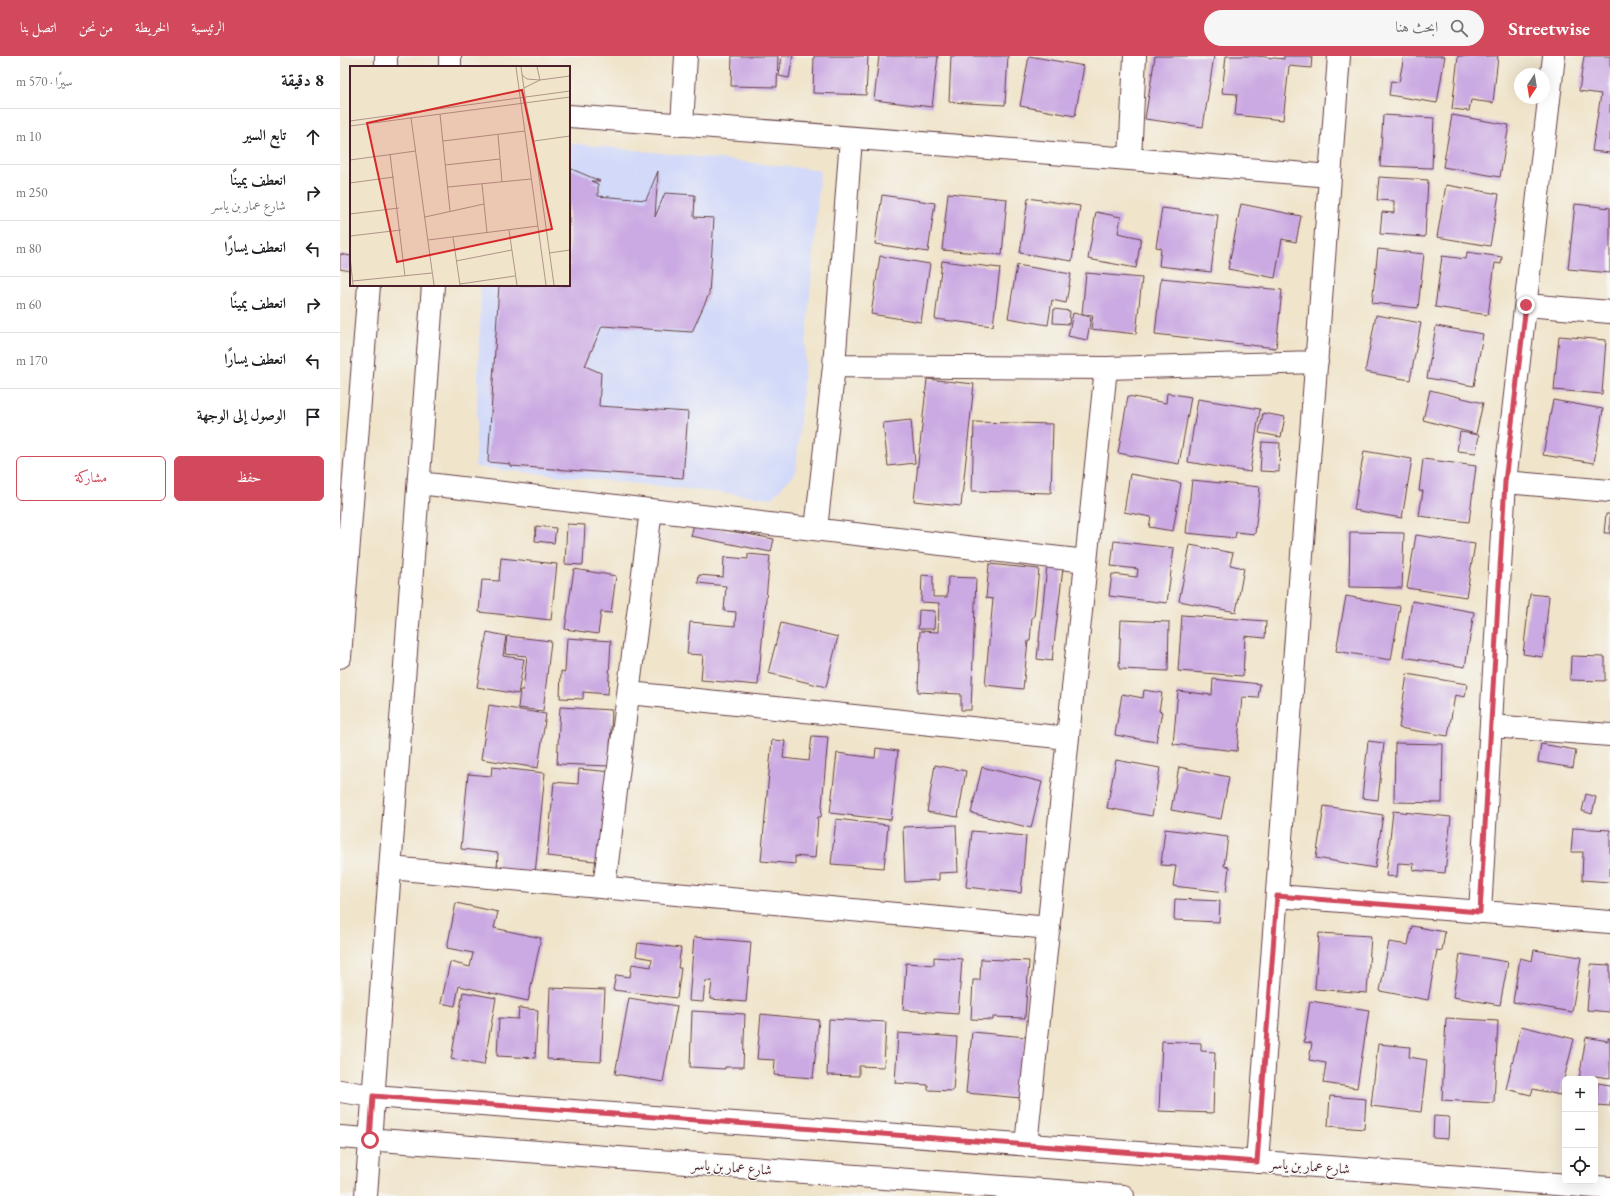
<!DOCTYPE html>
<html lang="ar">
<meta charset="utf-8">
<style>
body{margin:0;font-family:"EB Garamond",Amiri,serif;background:#f6f6f6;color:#202124;direction:rtl}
.controls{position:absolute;right:12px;bottom:12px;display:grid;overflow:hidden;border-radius:6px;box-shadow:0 4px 16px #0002}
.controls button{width:36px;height:36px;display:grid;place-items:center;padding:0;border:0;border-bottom:1px solid #e0e0e0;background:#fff;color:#202124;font:20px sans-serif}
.compass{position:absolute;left:1174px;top:12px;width:36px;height:36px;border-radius:50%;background:#fff;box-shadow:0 4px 16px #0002;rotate:192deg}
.stop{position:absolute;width:12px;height:12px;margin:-9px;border:3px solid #d1495b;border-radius:50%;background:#fff}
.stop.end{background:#d1495b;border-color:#fff;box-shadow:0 1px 4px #0008}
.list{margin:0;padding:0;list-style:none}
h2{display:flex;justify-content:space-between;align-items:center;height:52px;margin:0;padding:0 16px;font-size:17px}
h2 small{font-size:13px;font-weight:400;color:#757577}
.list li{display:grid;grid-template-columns:26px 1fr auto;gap:12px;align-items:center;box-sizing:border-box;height:56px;padding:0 16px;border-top:1px solid #e0e0e0}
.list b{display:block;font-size:15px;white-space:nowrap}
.list p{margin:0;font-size:13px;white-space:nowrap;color:#757577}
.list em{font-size:13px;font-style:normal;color:#757577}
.actions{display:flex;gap:8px;padding:12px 16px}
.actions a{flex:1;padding:9px 0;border:1px solid #d1495b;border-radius:6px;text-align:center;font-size:14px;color:#d1495b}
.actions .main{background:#d1495b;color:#fff}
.icon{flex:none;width:22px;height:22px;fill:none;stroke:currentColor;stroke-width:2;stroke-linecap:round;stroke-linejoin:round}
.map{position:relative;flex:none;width:1270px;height:1140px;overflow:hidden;direction:ltr}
header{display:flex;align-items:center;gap:24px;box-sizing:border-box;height:56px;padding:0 20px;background:#d1495b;color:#fff}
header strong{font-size:19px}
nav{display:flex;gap:22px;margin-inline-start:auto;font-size:14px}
.search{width:280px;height:36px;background:#f6f6f6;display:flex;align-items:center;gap:10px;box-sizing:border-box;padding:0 14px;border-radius:22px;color:#757577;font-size:15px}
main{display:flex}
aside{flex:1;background:#fff}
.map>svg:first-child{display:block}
.built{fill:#d2d9f9}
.building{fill:#cba9e2}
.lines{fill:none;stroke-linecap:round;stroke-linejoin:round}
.minor-casing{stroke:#633d43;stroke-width:24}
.minor{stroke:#fff;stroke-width:22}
.route{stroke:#d1495b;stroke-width:5}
.labels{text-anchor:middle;stroke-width:3;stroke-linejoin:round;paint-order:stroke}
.street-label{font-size:14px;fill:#4a1f2b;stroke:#f6f6f2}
.inset-road{fill:none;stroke:#ae958a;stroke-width:1}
.view{fill:#d62828;fill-opacity:0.15;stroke:#d62828;stroke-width:2}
.inset-edge{fill:none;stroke:#4a1f2b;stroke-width:2}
</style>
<header>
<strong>Streetwise</strong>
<div class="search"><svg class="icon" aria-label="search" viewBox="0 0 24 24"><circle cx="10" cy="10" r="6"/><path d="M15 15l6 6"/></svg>ابحث هنا</div>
<nav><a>الرئيسية</a><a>الخريطة</a><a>من نحن</a><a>اتصل بنا</a></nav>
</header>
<main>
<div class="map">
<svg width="1270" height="1140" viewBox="0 0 1270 1140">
<rect width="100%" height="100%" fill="#f6f6f2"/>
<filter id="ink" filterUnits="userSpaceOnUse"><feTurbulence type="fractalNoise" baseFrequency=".025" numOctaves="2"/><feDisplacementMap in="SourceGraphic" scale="8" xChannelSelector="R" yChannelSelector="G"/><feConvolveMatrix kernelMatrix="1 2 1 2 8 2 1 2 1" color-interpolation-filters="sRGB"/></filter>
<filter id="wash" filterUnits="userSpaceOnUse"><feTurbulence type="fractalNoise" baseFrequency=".012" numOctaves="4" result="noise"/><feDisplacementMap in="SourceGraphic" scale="16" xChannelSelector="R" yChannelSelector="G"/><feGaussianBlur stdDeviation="0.9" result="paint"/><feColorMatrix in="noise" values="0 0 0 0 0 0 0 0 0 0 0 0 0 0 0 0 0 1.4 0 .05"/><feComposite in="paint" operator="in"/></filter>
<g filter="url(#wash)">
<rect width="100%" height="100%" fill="#f0e4ca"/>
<path class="built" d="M229,87L480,114L456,416L432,442L135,411L141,229H229Z"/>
<g id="blocks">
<path class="building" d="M392,0H438L437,31L391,30Z
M442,0H453L449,22L439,20Z
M474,0H528L526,39L473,37Z
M539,0H598L592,51L534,44Z
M611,0H668L665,49L609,46Z
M689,0L744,10L735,60L680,50Z
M815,0H874L863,71L805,63Z
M886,0H917L944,3V0H972L971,12L949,10L943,64L895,59L897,38L882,37Z
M1064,0H1105L1097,47L1049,39L1051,25L1059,26Z
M1118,0H1158L1153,47L1131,44L1129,55L1112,53Z
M1244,0H1270V97L1252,95L1261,38L1239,35Z
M1043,59L1094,62L1092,112L1040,110Z
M1112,59L1169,69L1160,121L1103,111Z
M229,112L260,125H251L258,128V140L306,144L318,115L315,161L325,137L355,139L354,161L374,162L369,238L352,276L262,270L245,310L261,317L259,350L348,356L343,422L170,410V408L148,406L159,229H229Z
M1039,121L1088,124L1085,181L1040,178L1042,156L1054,157V145L1037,144Z
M1106,129L1159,138L1150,190L1097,181Z
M608,137L667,143L662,199L602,194Z
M542,139L595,147L588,196L535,188Z
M688,142L740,150L732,205L680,197Z
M901,148L961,160L956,186L942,183L935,222L888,213Z
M1235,148L1270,152V217L1228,213Z
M822,152L878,159L871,216L819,210L821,192L816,191Z
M756,156L781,161L778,177L801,182L796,212L748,203Z
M1038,193L1084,198L1078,252L1032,247Z
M1127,196L1162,201L1161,208L1155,207L1148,259L1095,251L1102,200L1126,203Z
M0,198L11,200V215L0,213Z
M540,200L590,208L581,266L531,258Z
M602,205L660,212L653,270L595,263Z
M677,209L731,218L726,247L712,244L708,269L668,262Z
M746,217L802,222L796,278L751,273L753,259L742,258Z
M821,222L942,234L936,292L815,278Z
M714,253L730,255L729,268L713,267Z
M733,257L751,261L747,284L728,280Z
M1036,259L1081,267L1070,324L1025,316Z
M1096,270L1143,278L1134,330L1087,322Z
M1219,280L1266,284L1262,338L1214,334Z
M587,323L634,328L621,450L574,445Z
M1090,334L1143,347L1136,378L1083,364Z
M827,337L851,341L839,408L778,397L788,340L826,347Z
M858,343L920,353L910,416L848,406Z
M1213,344L1263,353L1254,407L1203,399Z
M923,357L945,361L941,381L919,377Z
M571,364L575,407L548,410L543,367Z
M634,366L713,368L711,437L632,435Z
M1120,376L1139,379L1136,397L1117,395Z
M922,386L940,387L939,416L920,415Z
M1024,395L1072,403L1062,462L1014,454Z
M1083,403L1136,410L1129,466L1079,460L1083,435H1079Z
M790,418L841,427L833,475L809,471L811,461L784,456Z
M852,424L920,431L915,478L896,476L895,482L846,477Z
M1266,458H1270V477H1264Z
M227,468L245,469L243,509L225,508Z
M354,468L434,483L431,496L351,480Z
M196,470L216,472L214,487L195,485Z
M1010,476L1064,477L1062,532L1009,531Z
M1076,479L1135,488L1126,541L1067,532Z
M774,485L834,492L827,547L769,540L772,518L797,521L798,513L771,510Z
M850,489L893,497L890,509L904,512L896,556L839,545Z
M408,498L430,500L418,629L361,624L363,599L347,598L350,566L395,570L396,556L384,555L386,530L358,527L359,519L383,521L384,501L408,503Z
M161,502L217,508L211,564L139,556L142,524L159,525Z
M649,508L699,513L694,561H692L690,585H688L683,633L645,629L653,543L646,542Z
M707,510L723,512L712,605L697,603Z
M234,513L276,520L271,557L261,556L258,578L225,573Z
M582,519L593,520V541H607L608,521L636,522L631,654H621V638L578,636L580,575L598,576L599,547L581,546Z
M1190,538L1209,540L1203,601L1183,598Z
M1006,540L1060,550L1051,604L996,595Z
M1072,545L1134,556L1125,611L1063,601Z
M579,554L595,555L594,573H578Z
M842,559L926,565L925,582L905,580L903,620L838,615Z
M781,564L829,566L828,615L779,613Z
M441,567L498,581L486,631L428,617Z
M147,576L166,580L163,600L184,603L178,638L137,631Z
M167,580L211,585L203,655L178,652L180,634H183L187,600L165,598Z
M227,582L271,585L268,638L243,636V643L220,642L221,615L225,616Z
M1231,600L1265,601V625L1230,624Z
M1067,618L1127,628L1125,641L1115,639L1108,680L1059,672Z
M873,623L920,628L918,642L902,641L897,695L833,688L838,635L872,639Z
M804,634L822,637L819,655L822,656L816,686L775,679L782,638L803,642Z
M149,649L206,658L198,712L141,703Z
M220,651L272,654L269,710L217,708Z
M472,680L488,681L481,761H478L475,802L455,800V808L421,805L432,684L445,685L443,702L469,705Z
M1028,685L1044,687L1038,744L1022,742Z
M1055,687L1103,688L1102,747L1054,746Z
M1201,688L1236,694L1233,712L1198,706Z
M536,692L558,695L551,764L490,757L497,697L535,702Z
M776,704L820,712L812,760L767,752Z
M595,709L626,715L618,761L587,756Z
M152,711L205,717L195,818L157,814L158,797L121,793L128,718L151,720Z
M642,711L702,726L691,772L631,757Z
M839,711L889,721L881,763L831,754Z
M239,713L272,716L264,806L207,800L214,726L238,728Z
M1246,738L1256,741L1252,758L1242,755Z
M984,750L1043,759L1035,812L976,802Z
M1053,755L1111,761L1105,817L1073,814L1074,808L1058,807L1057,821L1046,820Z
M496,763L548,769L544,812L491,808Z
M616,769L618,816L599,817V824L565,826L563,771Z
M1233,772L1270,774V826L1242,824L1243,796H1231Z
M825,773L888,781L884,810L889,811L886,836L833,830L836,810L821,809Z
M632,775L686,780L681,837L626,831Z
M835,843L880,845L879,866L834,864Z
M116,847L158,856L154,872L201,882L188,945L119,930L115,950L101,947L110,906L130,911L133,897L107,892Z
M1072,870L1105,876L1102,895L1097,894L1088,944L1040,935L1049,886L1068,889Z
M979,877L1031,880L1027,937L975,933Z
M354,881L411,886L406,946L370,943L372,925H365L363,946L349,945Z
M298,887L341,892L338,912H341L337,942L273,934L276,919L290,921L292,908L311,911L312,903L296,900Z
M1194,894L1241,901L1232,956L1173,946L1180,902L1192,905Z
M1120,898L1168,906L1160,949L1113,941Z
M594,901L622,903L618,958L563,954L566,907L594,909Z
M641,903L689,905L685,962L653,961V964L631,963L633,924H640Z
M1251,908L1270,909V956L1247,954Z
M210,932L265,934L261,1006L207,1003Z
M123,936L156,942L144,1009L111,1003Z
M289,942L337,950L323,1026L275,1018Z
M970,945L1029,954L1017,1032L983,1027L986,1007L969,1004L972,987L964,986Z
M179,952L198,954L195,1002L157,1000L159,962L178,963Z
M352,955L405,958L403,1011H385V1013L350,1011Z
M421,958L479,964L473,1022L434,1019L435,1004L417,1003Z
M1106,962L1158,965L1154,1047L1102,1044Z
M489,963L546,966L544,1011L519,1010V1020L487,1019Z
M1181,970L1234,983L1220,1039L1193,1033L1191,1039L1166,1033Z
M632,976L686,981L681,1042L626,1037Z
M558,977L617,981L613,1035L588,1034V1029L555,1027Z
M1246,981L1268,985V982H1270V1022L1255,1020V1023H1239Z
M822,985L861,987V995L875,996L873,1057L819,1055Z
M1038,988L1070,991L1069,1001L1087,1004L1081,1056L1031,1050Z
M1258,1027L1270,1029V1050L1256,1049Z
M990,1040L1026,1043L1024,1073L988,1070Z
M1094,1060L1109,1061L1108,1083L1093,1082Z"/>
</g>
</g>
<g filter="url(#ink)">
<use href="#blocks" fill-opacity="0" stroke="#633d43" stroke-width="1"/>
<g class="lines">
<defs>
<path id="minor" d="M46,11V0
M110,11V0
M229,60L790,103L990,120
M342,69L346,0
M790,103L795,0
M1186,249L1270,256
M494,310L766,312L977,306
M1165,426L1270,435
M79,427L746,505
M476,473L494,310L511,82
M0,601L29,229
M289,637L728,682
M1151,670L1270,679
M50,812L709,872
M264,831L311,454
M937,840L1270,866
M1140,856L1165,426L1214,0
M0,1035L33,1040L1270,1132
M0,1081L783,1140
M686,1089L766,312
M917,1106L999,0
M26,1140L93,229"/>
</defs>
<use href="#minor" class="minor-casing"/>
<use href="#minor" class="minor"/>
</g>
</g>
<g class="lines" filter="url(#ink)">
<path class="route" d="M30,1084L33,1040L917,1106L937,840L1140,856L1165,426L1186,249"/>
</g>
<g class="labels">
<g class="street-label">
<text transform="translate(970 1110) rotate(4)" y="5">شارع عمار بن ياسر</text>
<text transform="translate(392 1111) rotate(4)" y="5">شارع عمار بن ياسر</text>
</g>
</g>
<g transform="translate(10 10)">
<rect width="220" height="220" fill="#f0e4ca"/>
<path class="inset-road" d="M166,1L196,219M171,1L176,37L184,75L204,219M187,1L190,14M172,9L177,13L190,14L220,10M174,22L190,14M90,48L100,145M61,52L84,219M0,55L220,25M0,60L220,31M148,69L152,116M93,75L175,65M184,75L220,70M40,88L55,210M0,94L66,85M95,99L150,93M0,117L44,111M132,118L137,167M98,121L181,113M0,148L49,142M75,151L134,138M159,164L167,219M0,170L51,164M103,171L110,219M78,174L188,160M199,187L220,184M0,190L3,219M106,195L162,184M3,215L82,207M110,218L165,210"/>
<path class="view" d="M172,24L202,163L47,196L17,57Z"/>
<rect width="220" height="220" class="inset-edge"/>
</g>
</svg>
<div class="controls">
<button>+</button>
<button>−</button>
<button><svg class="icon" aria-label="locate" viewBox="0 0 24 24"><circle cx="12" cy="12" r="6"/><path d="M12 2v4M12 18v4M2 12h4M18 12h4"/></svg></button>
</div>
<svg class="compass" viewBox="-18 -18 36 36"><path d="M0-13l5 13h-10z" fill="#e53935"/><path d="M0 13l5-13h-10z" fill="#757577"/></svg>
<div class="stop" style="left:30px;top:1084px"></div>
<div class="stop end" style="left:1186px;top:249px"></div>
</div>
<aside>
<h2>8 دقيقة<small>سيرًا · 570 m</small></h2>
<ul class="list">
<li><svg class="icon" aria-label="ahead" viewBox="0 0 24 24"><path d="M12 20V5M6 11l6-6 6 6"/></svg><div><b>تابع السير</b></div><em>10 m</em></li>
<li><svg class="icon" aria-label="right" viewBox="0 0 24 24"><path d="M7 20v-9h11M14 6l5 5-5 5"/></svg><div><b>انعطف يمينًا</b><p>شارع عمار بن ياسر</p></div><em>250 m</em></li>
<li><svg class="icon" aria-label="left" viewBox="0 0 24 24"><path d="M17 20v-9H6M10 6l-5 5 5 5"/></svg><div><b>انعطف يسارًا</b></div><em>80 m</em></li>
<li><svg class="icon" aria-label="right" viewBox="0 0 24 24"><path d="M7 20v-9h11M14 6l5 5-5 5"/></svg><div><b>انعطف يمينًا</b></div><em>60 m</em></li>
<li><svg class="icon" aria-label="left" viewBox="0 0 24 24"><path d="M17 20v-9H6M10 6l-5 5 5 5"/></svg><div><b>انعطف يسارًا</b></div><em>170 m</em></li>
<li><svg class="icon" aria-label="arrive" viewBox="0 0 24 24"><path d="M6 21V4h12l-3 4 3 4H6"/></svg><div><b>الوصول إلى الوجهة</b></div></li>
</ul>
<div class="actions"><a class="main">حفظ</a><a>مشاركة</a></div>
</aside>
</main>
